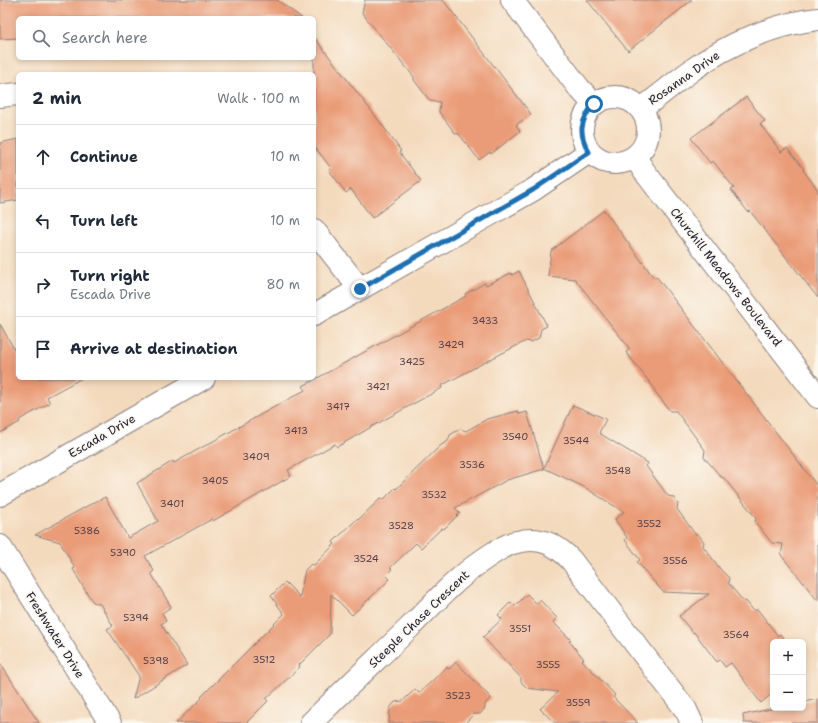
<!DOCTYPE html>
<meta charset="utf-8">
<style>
body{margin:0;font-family:"Shantell Sans",sans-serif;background:#f2f2f3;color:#1f2937}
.controls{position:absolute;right:12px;bottom:12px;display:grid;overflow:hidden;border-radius:6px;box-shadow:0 2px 6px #0003}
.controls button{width:36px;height:36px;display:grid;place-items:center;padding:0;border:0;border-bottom:1px solid #e0e1e3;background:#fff;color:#1f2937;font:20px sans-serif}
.stop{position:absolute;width:12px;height:12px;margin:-9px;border:3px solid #1f6fb2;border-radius:50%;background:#fff}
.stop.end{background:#1f6fb2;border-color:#fff;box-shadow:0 1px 4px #0008}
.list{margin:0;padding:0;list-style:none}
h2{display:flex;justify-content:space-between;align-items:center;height:52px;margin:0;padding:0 16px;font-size:17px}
h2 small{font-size:13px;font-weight:400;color:#747a83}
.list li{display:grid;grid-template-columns:26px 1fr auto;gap:12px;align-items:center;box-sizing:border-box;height:64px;padding:0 16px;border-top:1px solid #e0e1e3}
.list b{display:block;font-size:15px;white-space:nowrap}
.list p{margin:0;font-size:13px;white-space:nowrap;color:#747a83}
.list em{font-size:13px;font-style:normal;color:#747a83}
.icon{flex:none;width:22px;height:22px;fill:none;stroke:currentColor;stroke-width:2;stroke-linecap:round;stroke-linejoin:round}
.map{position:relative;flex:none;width:818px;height:723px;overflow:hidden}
.search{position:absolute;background:#fff;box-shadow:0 2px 6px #0003;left:16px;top:16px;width:300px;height:44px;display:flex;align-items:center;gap:10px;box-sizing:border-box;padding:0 14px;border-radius:6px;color:#747a83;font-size:15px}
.panel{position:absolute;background:#fff;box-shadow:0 2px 6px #0003;left:16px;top:72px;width:300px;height:308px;border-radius:6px}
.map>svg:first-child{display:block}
.building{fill:#ea9b77}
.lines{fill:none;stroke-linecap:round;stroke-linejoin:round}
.minor-casing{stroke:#8b7e7c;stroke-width:24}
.tertiary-casing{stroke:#8b7e7c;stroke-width:24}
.minor{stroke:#fff;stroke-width:22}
.tertiary{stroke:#fff;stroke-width:22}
.route{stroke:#1f6fb2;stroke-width:5}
.labels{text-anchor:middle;stroke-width:3;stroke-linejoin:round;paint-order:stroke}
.number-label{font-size:10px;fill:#54404a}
.street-label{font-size:12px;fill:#22223b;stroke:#fbf7ec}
</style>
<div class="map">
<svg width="818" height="723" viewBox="0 0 818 723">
<rect width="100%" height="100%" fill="#fbf7ec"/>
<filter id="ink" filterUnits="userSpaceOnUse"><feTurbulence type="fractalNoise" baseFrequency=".025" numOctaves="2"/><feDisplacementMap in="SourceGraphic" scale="8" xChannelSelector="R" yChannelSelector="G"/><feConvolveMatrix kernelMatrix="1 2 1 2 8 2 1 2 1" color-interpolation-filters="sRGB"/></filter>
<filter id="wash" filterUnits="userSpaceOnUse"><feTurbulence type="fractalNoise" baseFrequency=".012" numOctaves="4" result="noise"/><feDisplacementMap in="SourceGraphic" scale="16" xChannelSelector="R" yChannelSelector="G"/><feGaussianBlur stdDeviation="0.9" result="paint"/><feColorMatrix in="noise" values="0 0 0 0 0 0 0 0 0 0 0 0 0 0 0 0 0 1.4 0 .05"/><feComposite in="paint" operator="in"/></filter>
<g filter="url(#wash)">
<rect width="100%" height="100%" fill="#f4dabd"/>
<g id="blocks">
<path class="building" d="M0,0H277L302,18H18V38L0,39Z
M365,0H443L531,114L516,125L520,131L491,154L490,152L479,160L459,134L455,133L439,112L440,102L430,101L414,80V77L362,13Z
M587,0H692L628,51Z
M314,37L380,122L401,151L399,152L421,181L372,218L351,189L346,193L329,170L331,168L314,146Z
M746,97L765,121L760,124L781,152L787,148L804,169L803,170L818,190V298L750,211L748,212L731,190L734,188L713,161L710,163L691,138Z
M18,139V200L0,203V143Z
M604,210L654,278L656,276L818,487V601L781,555L783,544L772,543L755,522L756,518L724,478L721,477L704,457L705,450L676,411H670L654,390V388L626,352L630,349L575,279L548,276L551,251Z
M519,271L547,326L541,329L539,338L531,342L526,341L487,361L441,386L442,388L373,426L337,447L335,444L288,470L291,476L213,521L212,519L145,556L154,571L151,573L171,607L162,613L166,621L161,624L187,665L133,699L139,676L107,629L113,626L100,604L93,602L85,590L73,569L75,568L60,542L35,535L89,505L105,497L128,538L158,521L137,483L173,461L174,463L305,390L303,386L466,296L465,294L485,283L486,285L511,273L512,275Z
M0,324L18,356V378H82L47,397L50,403L19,420L20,422L0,433Z
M573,405L606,419L599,433L648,463L646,466L668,496L673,497L678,504L677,509L695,534H698L704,542L703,546L721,570L729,578L728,583L744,602L746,601L753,610H758L778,636L780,634L786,642H773V693L761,703L731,663L725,667L720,660L717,662L694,632L693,633L679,616L709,594L663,592L637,562L640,560L625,540L627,538L615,519L624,512L584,487L544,468Z
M518,411L519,414L527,412L544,469L507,480L455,508L460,513L444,529L442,528L421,548L416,543L390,568L392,569L386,575L390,579L352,615L331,594L330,634L299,665L300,667L266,699L268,701L246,723H176L202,698L201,697L284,614L271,596L285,582L300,597L305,570L311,564L314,565L335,544L333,542L357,519L358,520L381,498L384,499L395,488L396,489L440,446L448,441L450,435L460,429L466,431L487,419Z
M527,594L537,604L540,600L557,618L553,622L571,640L569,641L584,659L582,660L615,695L613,697L638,723H555L540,709L558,692L527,688L521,682V678L483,637L502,619L498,615L511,602L515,606Z
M456,662L491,698L485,704V708L480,714H474L465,723H389L390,708L395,702L403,701L415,689L419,693L447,667L449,669Z
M0,663L39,723H0Z
M818,699V723H744L743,715L775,708H803V702Z"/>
</g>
</g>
<g filter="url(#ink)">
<use href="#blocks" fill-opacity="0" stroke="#8b7e7c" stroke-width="1"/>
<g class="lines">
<defs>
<path id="minor" d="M0,96L18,94
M641,109C658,97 674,83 692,70C728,44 773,24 818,19
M314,230L360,289
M314,315L533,190L589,152
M0,495L204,378
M0,546L110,723
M311,723C343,691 376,660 409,628C436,601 462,572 495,552C502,548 509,543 517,542C539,536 556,544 571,560L686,710L692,723"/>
<path id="tertiary" d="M512,0L579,88L594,104
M582 130a33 33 0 1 1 66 0a33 33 0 1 1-66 0Z
M635,157L644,171L818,397"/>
</defs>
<use href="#minor" class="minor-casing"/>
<use href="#tertiary" class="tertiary-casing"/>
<use href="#minor" class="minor"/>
<use href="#tertiary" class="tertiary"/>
</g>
</g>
<g class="lines" filter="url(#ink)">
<path class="route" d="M360,289L533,190L589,152C578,133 580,121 594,104"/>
</g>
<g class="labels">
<g class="number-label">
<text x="485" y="324">3433</text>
<text x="451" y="348">3429</text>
<text x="412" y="365">3425</text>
<text x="378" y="390">3421</text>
<text x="338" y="410">3417</text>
<text x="296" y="434">3413</text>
<text x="515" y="440">3540</text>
<text x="576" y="444">3544</text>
<text x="256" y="460">3409</text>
<text x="472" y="468">3536</text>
<text x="618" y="474">3548</text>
<text x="215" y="484">3405</text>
<text x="434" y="498">3532</text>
<text x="172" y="507">3401</text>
<text x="649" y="527">3552</text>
<text x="401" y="529">3528</text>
<text x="87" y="534">5386</text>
<text x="123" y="556">5390</text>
<text x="366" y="562">3524</text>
<text x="675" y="564">3556</text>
<text x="136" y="621">5394</text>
<text x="520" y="632">3551</text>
<text x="736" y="638">3564</text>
<text x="264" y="663">3512</text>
<text x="156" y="664">5398</text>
<text x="548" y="668">3555</text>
<text x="458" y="699">3523</text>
<text x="578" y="706">3559</text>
</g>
<g class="street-label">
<text transform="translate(684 78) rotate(-35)" y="4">Rosanna Drive</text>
<text transform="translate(726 277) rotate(52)" y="4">Churchill Meadows Boulevard</text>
<text transform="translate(102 436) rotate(-30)" y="4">Escada Drive</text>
<text transform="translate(419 619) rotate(-44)" y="4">Steeple Chase Crescent</text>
<text transform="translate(55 635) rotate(58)" y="4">Freshwater Drive</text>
</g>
</g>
</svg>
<div class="controls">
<button>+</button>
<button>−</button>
</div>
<div class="stop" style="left:594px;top:104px"></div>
<div class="stop end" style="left:360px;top:289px"></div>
<div class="search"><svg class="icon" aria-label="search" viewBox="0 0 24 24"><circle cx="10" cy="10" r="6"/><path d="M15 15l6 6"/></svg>Search here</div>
<section class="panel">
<h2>2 min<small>Walk · 100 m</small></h2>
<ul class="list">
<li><svg class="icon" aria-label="ahead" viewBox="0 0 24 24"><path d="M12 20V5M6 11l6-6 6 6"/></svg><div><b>Continue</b></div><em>10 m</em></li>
<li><svg class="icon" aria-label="left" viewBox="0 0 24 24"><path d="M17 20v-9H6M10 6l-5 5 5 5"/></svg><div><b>Turn left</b></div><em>10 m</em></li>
<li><svg class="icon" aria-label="right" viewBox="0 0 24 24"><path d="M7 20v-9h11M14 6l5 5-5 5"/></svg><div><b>Turn right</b><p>Escada Drive</p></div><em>80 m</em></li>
<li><svg class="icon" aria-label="arrive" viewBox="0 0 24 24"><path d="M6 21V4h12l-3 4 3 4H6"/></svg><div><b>Arrive at destination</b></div></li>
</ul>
</section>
</div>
